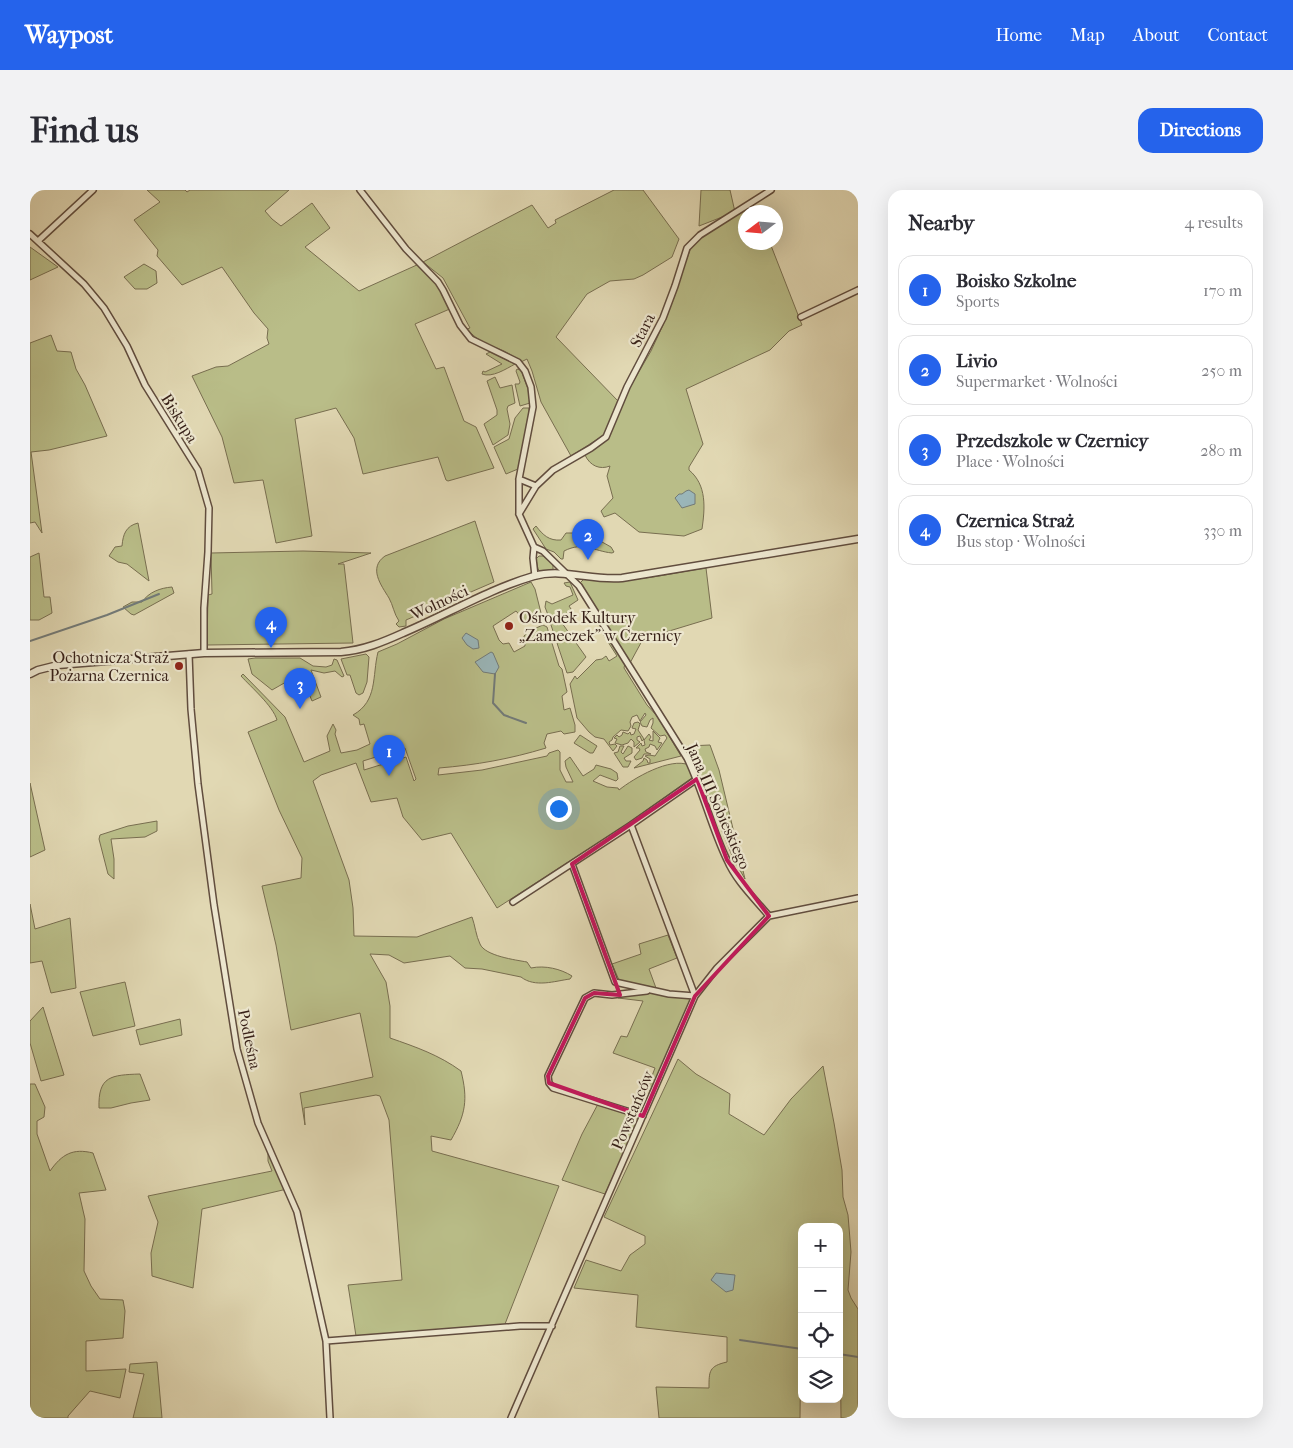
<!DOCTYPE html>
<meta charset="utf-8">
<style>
body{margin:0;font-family:"IM FELL French Canon",serif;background:#f2f2f3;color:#2b2b33}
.controls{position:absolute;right:15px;bottom:15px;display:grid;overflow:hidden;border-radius:10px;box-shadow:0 5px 20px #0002}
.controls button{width:45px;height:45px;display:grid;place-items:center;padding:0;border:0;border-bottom:1px solid #e1e1e2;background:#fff;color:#2b2b33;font:25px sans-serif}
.compass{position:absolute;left:708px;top:15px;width:45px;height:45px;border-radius:50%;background:#fff;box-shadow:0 5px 20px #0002;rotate:254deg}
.you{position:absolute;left:528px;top:618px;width:18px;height:18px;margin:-12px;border:4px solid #fff;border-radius:50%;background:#1a73e8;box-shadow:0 0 0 8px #1a73e833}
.badge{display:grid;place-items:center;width:32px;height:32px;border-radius:50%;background:#2563eb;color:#fff;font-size:16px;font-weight:700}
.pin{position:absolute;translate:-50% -41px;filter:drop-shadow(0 1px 2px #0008)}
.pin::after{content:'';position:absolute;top:26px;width:18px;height:15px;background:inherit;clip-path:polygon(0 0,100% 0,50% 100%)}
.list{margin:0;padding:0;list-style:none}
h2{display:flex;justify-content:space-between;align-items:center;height:65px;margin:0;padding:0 20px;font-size:21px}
h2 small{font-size:16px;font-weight:400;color:#7c7c81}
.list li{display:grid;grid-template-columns:32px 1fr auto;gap:15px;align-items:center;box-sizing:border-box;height:70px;margin:0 10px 10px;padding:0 10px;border:1px solid #e1e1e2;border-radius:15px}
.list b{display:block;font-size:19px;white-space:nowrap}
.list p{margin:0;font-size:16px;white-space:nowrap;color:#7c7c81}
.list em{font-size:16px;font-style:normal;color:#7c7c81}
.icon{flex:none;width:28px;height:28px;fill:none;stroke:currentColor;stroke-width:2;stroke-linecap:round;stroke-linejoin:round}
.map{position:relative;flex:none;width:828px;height:1228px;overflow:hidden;border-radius:15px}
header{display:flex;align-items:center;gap:30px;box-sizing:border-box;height:70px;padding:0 25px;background:#2563eb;color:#fff}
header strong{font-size:24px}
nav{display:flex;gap:28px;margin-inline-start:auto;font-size:18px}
.intro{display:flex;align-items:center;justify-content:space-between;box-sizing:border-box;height:120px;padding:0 30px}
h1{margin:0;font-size:35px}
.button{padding:12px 22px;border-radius:15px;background:#2563eb;color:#fff;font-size:18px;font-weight:700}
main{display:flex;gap:30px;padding:0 30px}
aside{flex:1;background:#fff;border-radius:15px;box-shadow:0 5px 20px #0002}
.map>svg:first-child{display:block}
.green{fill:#b9bd88;stroke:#786e50;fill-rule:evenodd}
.water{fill:#9ab6b9;stroke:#727a78}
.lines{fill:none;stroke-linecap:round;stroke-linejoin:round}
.stream{stroke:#727a78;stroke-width:2}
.minor-casing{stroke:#614d3e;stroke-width:8}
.tertiary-casing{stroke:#614d3e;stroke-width:9}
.minor{stroke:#ece6ce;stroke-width:5}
.tertiary{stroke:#ece6ce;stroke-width:6}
.marked{fill:none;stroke:#c2185b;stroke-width:4;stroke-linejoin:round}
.poi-dot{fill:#8f2418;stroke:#ece6ce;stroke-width:2}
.labels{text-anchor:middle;stroke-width:4.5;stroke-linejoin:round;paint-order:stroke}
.street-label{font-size:16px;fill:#361f17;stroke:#ece6ce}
.poi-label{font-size:16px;fill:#361f17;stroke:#ece6ce;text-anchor:start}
</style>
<header>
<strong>Waypost</strong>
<nav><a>Home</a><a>Map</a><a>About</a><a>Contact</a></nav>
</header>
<div class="intro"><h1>Find us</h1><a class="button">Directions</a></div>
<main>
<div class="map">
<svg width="828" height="1228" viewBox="0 0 828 1228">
<rect width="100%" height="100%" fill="#e1d8b3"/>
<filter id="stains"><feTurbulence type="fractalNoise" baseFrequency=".004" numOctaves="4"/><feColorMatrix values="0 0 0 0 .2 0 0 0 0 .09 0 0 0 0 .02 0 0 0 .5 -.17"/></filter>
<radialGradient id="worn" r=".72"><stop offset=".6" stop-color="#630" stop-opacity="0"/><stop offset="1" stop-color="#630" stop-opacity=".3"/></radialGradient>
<path class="green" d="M117,0H155L157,2L160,0H259L235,21L242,29L251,36L282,13L300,38L275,57L329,101L389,74L408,92L422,118L385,134L406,179L414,177L434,231L446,237L464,278L418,291L416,290L408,267L333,284L324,248L306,218L265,229L282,346L246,353L233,290L204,293L192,247L162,186L186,177L198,176L239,154L237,148L238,139L224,123L192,77L152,95L127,66L128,60L104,30L130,12Z
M584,0H613L649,49L642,67L613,85L604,89L580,91L557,104L526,147L588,211L574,245L541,266L511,212L502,181L497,169L491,172C486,168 480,164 474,161C460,155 448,152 437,139L440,138L413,88L393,72L502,15L518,38L526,33L525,30Z
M671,0H700L705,22L669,36Z
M725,16L728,22H716V52L740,53L772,135L759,141L740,160L656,199L673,254L659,277V280C677,295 675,318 672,339L654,346L609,342L585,323L574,327L571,321L583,308L577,286L580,276C570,280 560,276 555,265L577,249L600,197L621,161L633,135L660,60L670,48L675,45V41Z
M0,57L28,77L0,90Z
M114,74L126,81L127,93L117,99H105L94,87Z
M21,145L27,161L41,162L46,179L55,195L77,246L19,260L1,262L12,343L5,332L0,333V153Z
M460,162L485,174C476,179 462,188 452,184L453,181L455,182L472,174L456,164Z
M487,179L491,180L498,199L500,213L490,216L485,194H489L490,192L486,181Z
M465,187L470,198L482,195L485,213L478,216L477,219L480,234L478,245L463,255L454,234L467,225V220L457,191Z
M493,218H499V229L488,279L476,284L464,257L479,249L485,228Z
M445,331L464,392L376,430V436L369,437L366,434L369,431C364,424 363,415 359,408C351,395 338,378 355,366Z
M108,333L119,391L97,374L88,372L79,366L85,357L92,356C93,344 96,336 108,333Z
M506,336C513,345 519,351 531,350L536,343H556L581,357L584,362L582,363C563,361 554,351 534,361L533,369H531L524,362L516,359L503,339Z
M273,361L341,363L308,374H314L323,453L177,455L178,405L182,404L181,363Z
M9,363L14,407H20L22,423L9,430H0V367Z
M509,366H513L523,374V380L510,381L508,379L506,369Z
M676,378L682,428L613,449L600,473L550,395V393L554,389C596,395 635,384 676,378Z
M501,392L505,399L512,427L499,433L494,430L486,421L463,436L469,450L473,454L479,453L484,462L495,456L494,446L499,441L513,435L517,437L529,476L532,479L537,502L532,506L534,520L540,518L545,535V542L534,544L531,541L517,544L514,553L516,558C480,569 446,575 409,578L408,585L452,580L517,566L519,563L528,560L530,562V580L536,592H543L536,577L535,571L540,567L553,586L564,579L566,575L581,579L587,583L588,589L586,591L570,585L563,591L577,597L588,598L589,600C604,588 640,567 659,575L663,587L597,634L467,718L421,643L392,650L373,627L367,608L341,612L326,573L291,585L283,591L319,690L323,718L324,746L387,747L442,727C445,735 446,746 450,754C455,766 486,770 497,772L501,778C515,775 531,779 542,786L540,789C525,791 505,798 491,787L452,779L435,778L420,766L374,773L359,765L340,764L356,792L360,816V848C386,857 409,865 431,881C438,909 436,924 421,950L401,946L402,961L529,996L475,1134L490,1136L328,1149L326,1146L318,1095L372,1090L359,930L350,906L346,905L274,918L275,935L270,903L343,887L330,823L261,840L246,755L232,696L271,688L272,668L249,620L218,542L247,530C243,516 221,497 211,486L213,484L255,527L274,572L300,561L297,546L303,534L306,540L305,544L311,563L327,560L340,554L334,534L330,535L329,529L323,525C348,511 342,486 348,462L367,454L414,429ZM375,558L386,589L384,591L376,567L334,580L333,571Z
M540,392L548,410L539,416L543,422L522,426L518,425L515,417L516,411L522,414L543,405L540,397L536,396L534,393Z
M142,397L144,403L104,425L101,424L93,417L102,412H112C119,402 130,398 142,397Z
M532,427H538L539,430L532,433L556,467L543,482L537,483L520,432Z
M574,439L595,473L594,478L617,515L627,526L651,566L604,578L613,571L614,568L617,570L618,573H620V569L615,566L619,565L625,566L637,548L635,545L630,546L621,538L623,533V528L620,530L617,537L612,536L610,532L616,525L615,523L610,531L607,525L602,527L600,532L601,536L598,541L591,540L583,547L582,550L579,552L580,555L585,554L587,556L583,561L574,549L565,547L559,542L547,528L540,494L545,486L547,489L566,470L572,469L576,466L579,471L587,466L571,441Z
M336,464L339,467L337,492L333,503L329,505L326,503L320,485H317L311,469Z
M225,468H270L283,476L296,477L302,475L304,469L307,470L314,486L312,487L305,481L294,483L281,480L291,507L282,511L273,489L274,487L271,482H267L263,485V488L242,500L222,484L218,469Z
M608,532L610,534L608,540L614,549L612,551L610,546L607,547V550L610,552L604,557V552L601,549L598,553L592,555L585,553L587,549L584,548L587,545L589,547L592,545L593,542L598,544L600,542L601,545L604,544L606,539L602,538L604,533Z
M623,541L630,548L628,552L632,553L627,560L625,556L620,554L619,557L615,559L616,562L621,564H614L612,568L606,570L604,567L610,560L609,558H606L611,553L612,556L615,555L614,550L619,544L621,547L619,550L623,551Z
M550,545L567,556L563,563H560L544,553Z
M680,555L689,580L715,689L703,668L658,556Z
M590,556H594L591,562L593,564L598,556L602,558V563L594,568L596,571H601L598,577H593L584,563L588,562Z
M0,593L15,660L0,667Z
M127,631V641L115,647L81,649L84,669V689L78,684L69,649L70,645L98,636Z
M0,714L5,739L40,728L46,798L21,803L12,771L0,773Z
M638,745L647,768L619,779L626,798L589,790L582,774L611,764L609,754Z
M95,792L105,836L63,846L50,802Z
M620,803L661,809L621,901L617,899L625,878L583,863L591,846L597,847L613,811L588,808L589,806Z
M13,817L34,885L11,891L0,853V831Z
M150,829L152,845L110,855L106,840Z
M648,869L666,884L700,904L699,924L734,945L761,909L793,876L804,933L812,980L813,1007L818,1025L821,1062L818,1100L821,1108L828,1119V1228H811L809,1037H772L770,1228H629L626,1197L679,1198C679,1181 679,1176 697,1172V1147L606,1137L608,1105L544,1098L556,1070L591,1081L600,1065L615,1054V1046L574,1027Z
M110,884L120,910L101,913L81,918H69C68,886 81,885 110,884Z
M0,894H5L15,917L14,927L7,931V944L20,981C32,964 43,958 63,963L76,1000L49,1003L55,1029L54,1081L61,1096L70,1109L93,1110L95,1121L93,1148L56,1151V1181L96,1179L90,1208L60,1201L38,1226V1228H0Z
M568,914L610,927L575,1004L532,990L552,944Z
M238,963L249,981L257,999L172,1019L163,1098L122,1086L121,1063L128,1032L118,1006L242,981L238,971Z
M127,1172L132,1228H103L114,1184L99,1182L100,1174Z"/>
<path class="water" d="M659,300L665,304V314L652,318L645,308L649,304H652L656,301Z
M436,443L448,450L449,458L443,459L437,455L432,448Z
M461,462L463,463L469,477L465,484L453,482L445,472Z
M686,1083L705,1085L703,1100L696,1102L681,1090Z"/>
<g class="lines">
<path class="stream" d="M0,451L77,425L129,404
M465,484L463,513L474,525L496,533
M710,1150L772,1159
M809,1164L828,1167"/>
<defs>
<path id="minor" d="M330,0L376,59L408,92L413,100L430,135L441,149L488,172L495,181L501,197L503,217L489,289V324L504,357L513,361L549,396L657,568C673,601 681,637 697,670C706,691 724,708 739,726
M0,44L54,94L74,118L97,156L115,195L168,280L179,318L178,362L174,418V463
M8,51L63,0
M771,127L828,100
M489,289L506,296L523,280L561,258L576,247L597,197L633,128L645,96L657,58L670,45L741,0
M489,324L506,296
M504,357L503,368L505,386
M159,464L161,519L168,594L184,715L207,859L228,933L267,1022L296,1151L300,1228
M542,674L585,792L639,804L665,806L601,635
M483,712L601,635L667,589
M613,926L523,898L519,893L518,886L555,808L564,803L582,805L617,801
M296,1151L490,1136H522
M481,1228L665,806L687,778L739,726L828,708"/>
<path id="tertiary" d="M0,484L8,480L28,475L174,463L311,462C334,460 353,452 373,443C416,425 459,399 504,386C533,378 562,391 592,388L828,349"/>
</defs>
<use href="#minor" class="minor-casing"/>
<use href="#tertiary" class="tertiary-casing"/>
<use href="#minor" class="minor"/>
<use href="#tertiary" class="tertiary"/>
</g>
<path class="marked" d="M667,589L697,670L739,726L665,806L613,926L519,893L518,886L555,808L564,803L590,805L542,674Z"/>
<g class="poi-dot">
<circle cx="479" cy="436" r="5"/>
<circle cx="149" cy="476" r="5"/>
</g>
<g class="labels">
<g class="street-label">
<text transform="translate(612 140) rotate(-63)" y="6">Stara</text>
<text transform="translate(150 228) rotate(58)" y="6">Biskupa</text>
<text transform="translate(409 412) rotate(-25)" y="6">Wolności</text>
<text transform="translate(689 616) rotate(66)" y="6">Jana III Sobieskiego</text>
<text transform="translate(220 849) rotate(78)" y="6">Podleśna</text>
<text transform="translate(602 920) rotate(-67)" y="6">Powstańców</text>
</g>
<g class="poi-label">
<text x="489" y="433">Ośrodek Kultury<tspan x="489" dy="18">„Zameczek” w Czernicy</tspan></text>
<text x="139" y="473" text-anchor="end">Ochotnicza Straż<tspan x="139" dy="18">Pożarna Czernica</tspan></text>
</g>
</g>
<rect width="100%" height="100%" filter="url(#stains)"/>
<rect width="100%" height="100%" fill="url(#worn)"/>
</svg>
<div class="controls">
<button>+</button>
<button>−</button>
<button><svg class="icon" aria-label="locate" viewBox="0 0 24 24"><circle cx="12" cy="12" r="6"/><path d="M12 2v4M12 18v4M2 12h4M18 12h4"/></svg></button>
<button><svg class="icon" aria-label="layers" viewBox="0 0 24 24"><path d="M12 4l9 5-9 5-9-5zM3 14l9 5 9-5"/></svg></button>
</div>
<svg class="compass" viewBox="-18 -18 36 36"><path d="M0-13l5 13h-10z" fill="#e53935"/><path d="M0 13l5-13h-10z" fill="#7c7c81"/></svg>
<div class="you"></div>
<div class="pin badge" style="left:359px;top:586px">1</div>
<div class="pin badge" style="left:558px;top:370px">2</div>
<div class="pin badge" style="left:270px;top:519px">3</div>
<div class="pin badge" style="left:241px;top:458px">4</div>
</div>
<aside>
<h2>Nearby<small>4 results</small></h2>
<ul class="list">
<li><span class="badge">1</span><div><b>Boisko Szkolne</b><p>Sports</p></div><em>170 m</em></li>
<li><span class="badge">2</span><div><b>Livio</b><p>Supermarket · Wolności</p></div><em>250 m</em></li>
<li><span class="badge">3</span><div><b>Przedszkole w Czernicy</b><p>Place · Wolności</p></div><em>280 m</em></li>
<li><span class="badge">4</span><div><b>Czernica Straż</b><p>Bus stop · Wolności</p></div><em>330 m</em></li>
</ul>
</aside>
</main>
